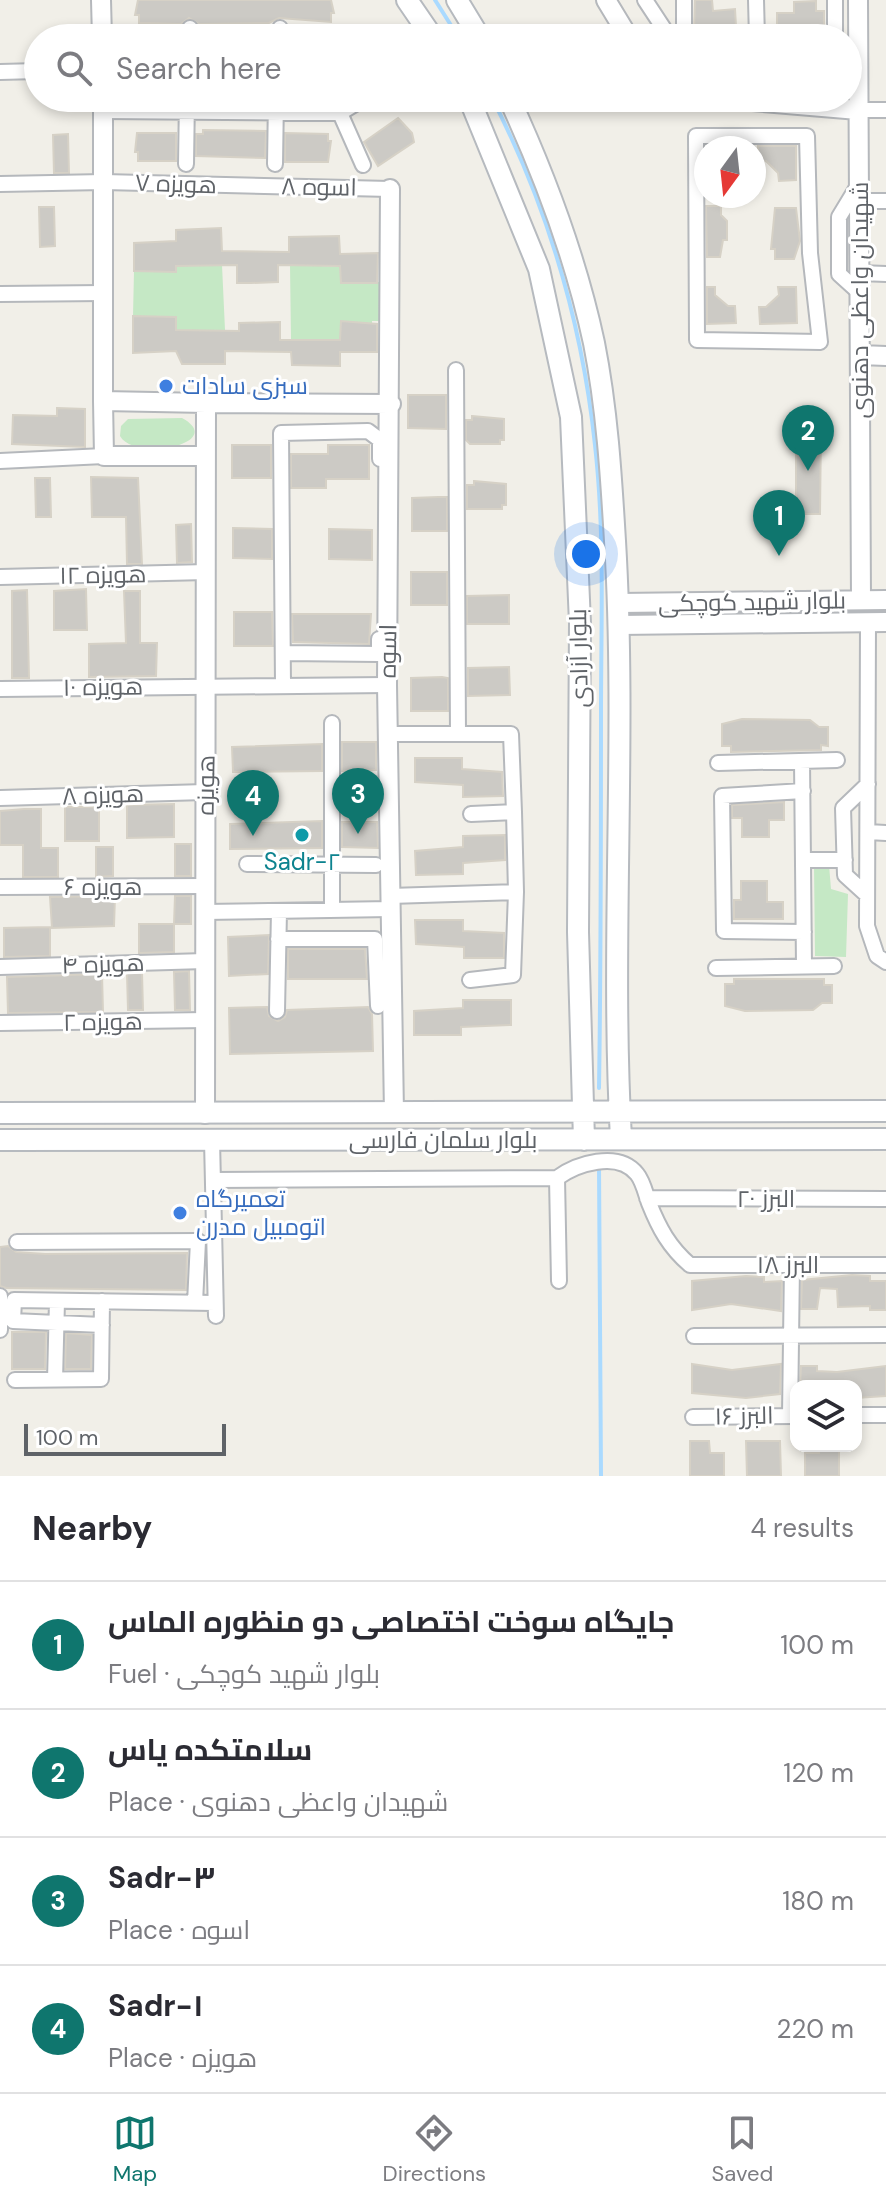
<!DOCTYPE html>
<meta charset="utf-8">
<style>
body{margin:0;font-family:"DM Sans",Cairo,sans-serif;background:#f7f7f7;color:#2b2b33}
.controls{position:absolute;right:24px;bottom:24px;display:grid;overflow:hidden;border-radius:16px;box-shadow:0 4px 12px #0003}
.controls button{width:72px;height:72px;display:grid;place-items:center;padding:0;border:0;border-bottom:2px solid #e1e1e2;background:#fff;color:#2b2b33;font:40px sans-serif}
.compass{position:absolute;left:694px;top:136px;width:72px;height:72px;border-radius:50%;background:#fff;box-shadow:0 4px 12px #0003;rotate:195deg}
.scale{position:absolute;left:24px;bottom:20px;width:202px;box-sizing:border-box;padding-left:8px;border:4px solid #5f6368;border-top:0;font-size:22px;line-height:28px;white-space:nowrap;color:#5f6368;-webkit-text-stroke:6px #fff;paint-order:stroke}
.you{position:absolute;left:586px;top:554px;width:28px;height:28px;margin:-20px;border:6px solid #fff;border-radius:50%;background:#1a73e8;box-shadow:0 0 0 12px #1a73e833}
.badge{display:grid;place-items:center;width:52px;height:52px;border-radius:50%;background:#0f766e;color:#fff;font-size:26px;font-weight:700}
.pin{position:absolute;translate:-50% -66px;filter:drop-shadow(0 2px 4px #0008)}
.pin::after{content:'';position:absolute;top:42px;width:28px;height:24px;background:inherit;clip-path:polygon(0 0,100% 0,50% 100%)}
.list{margin:0;padding:0;list-style:none}
h2{display:flex;justify-content:space-between;align-items:center;height:104px;margin:0;padding:0 32px;font-size:34px}
h2 small{font-size:26px;font-weight:400;color:#7c7c81}
.list li{display:grid;grid-template-columns:52px 1fr auto;gap:24px;align-items:center;box-sizing:border-box;height:128px;padding:0 32px;border-top:2px solid #e1e1e2}
.list b{display:block;font-size:30px;white-space:nowrap}
.list p{margin:0;font-size:26px;white-space:nowrap;color:#7c7c81}
.list em{font-size:26px;font-style:normal;color:#7c7c81}
.icon{flex:none;width:44px;height:44px;fill:none;stroke:currentColor;stroke-width:2;stroke-linecap:round;stroke-linejoin:round}
.map{position:relative;flex:none;width:886px;height:1476px;overflow:hidden}
.search{position:absolute;background:#fff;box-shadow:0 4px 12px #0003;left:24px;right:24px;top:24px;height:88px;display:flex;align-items:center;gap:20px;box-sizing:border-box;padding:0 28px;border-radius:44px;color:#7c7c81;font-size:30px}
.sheet{height:616px;background:#fff}
nav{display:flex;justify-content:space-around;align-items:center;box-sizing:border-box;height:112px;border-top:2px solid #e1e1e2;background:#fff;font-size:22px;color:#7c7c81}
nav a{display:grid;justify-items:center;gap:4px}
nav .on{color:#0f766e}
.map>svg:first-child{display:block}
.green{fill:#c5e8c5}
.lines{fill:none;stroke-linecap:round;stroke-linejoin:round}
.stream{stroke:#aadaff;stroke-width:4}
.building{fill:#cccac5;stroke:#d6d1c6;stroke-width:2}
.minor-casing{stroke:#b5b8bc;stroke-width:18}
.tertiary-casing{stroke:#b5b8bc;stroke-width:22}
.secondary-casing{stroke:#b6babf;stroke-width:24}
.minor{stroke:#fff;stroke-width:14}
.tertiary{stroke:#fff;stroke-width:18}
.secondary{stroke:#fff;stroke-width:20}
.shop-dot{fill:#3f7fe0;stroke:#fff;stroke-width:3}
.culture-dot{fill:#0f9aa8;stroke:#fff;stroke-width:3}
.labels{text-anchor:middle;stroke-width:6;stroke-linejoin:round;paint-order:stroke}
.street-label{font-size:24px;fill:#5f6368;stroke:#fff}
.shop-label{font-size:24px;fill:#366cbe;stroke:#fff;text-anchor:start}
.culture-label{font-size:24px;fill:#0d838f;stroke:#fff}
</style>
<div class="map">
<svg width="886" height="1476" viewBox="0 0 886 1476">
<rect width="100%" height="100%" fill="#f1efe8"/>
<path class="green" d="M200,262L222,265L225,330H176L133,316L134,271L165,268L166,272H175L176,266H199Z
M320,262V266L340,267L341,283L379,282L380,321H372V324L341,321L340,340H291L290,265L312,266Z
M182,418C228,443 135,463 120,436L121,426L128,419Z
M814,865H829L831,889L848,894L846,957L815,956Z"/>
<g class="lines">
<path class="stream" d="M435,0L459,38
M492,98C548,207 582,323 595,445C605,533 601,623 601,711C601,837 601,962 599,1088
M599,1166L601,1476"/>
</g>
<path class="building" d="M138,0H331L334,13H331V22L279,18L269,23L199,24L189,18L181,24L139,23V15H135Z
M695,0H712L713,11L735,9L736,26H747V38H700L699,30L694,31Z
M816,1V11H824V28L813,29V38H777V13H794V2Z
M398,118L412,133L414,142L378,166L364,142Z
M203,130L266,131L265,158L196,156V134H203Z
M137,133H176V161H138V152H135Z
M285,133L328,134V141H331L328,162H285Z
M68,134L69,173H54L53,135Z
M758,146H796V180L779,181L778,173L766,161L758,162Z
M706,206H721V215L727,221V240H723L720,257H707Z
M39,207H54L55,246L40,247Z
M775,208H796L800,241L794,259H775V249H771Z
M221,228L222,251L289,252V237L339,236L340,254L378,253L377,283H341L340,266L278,265V282L251,283H237V265L176,266V272L134,271V243L176,241V230Z
M707,287H715V295L728,306H735L736,323L707,324Z
M778,287H796L797,323L760,324L759,307H766L779,295Z
M133,316L176,317V330L239,331V323L280,322V340H340L341,321L377,324V352H340V366L292,365L291,352L225,351V364H182L176,351L133,353Z
M408,395H446V429L408,428Z
M57,408L85,409V447L12,444L13,415L57,416Z
M472,416L504,419V440H500V444H470L466,440V420H472Z
M796,428H821L820,514H796Z
M232,445H271V478H232Z
M328,445H369V479H326V488H291V454H328Z
M91,477L138,478L142,564H127L126,517H92Z
M35,478H50L51,517H36Z
M474,481L506,484V505H502V509H467V485H474Z
M438,497H447V531H412V498Z
M191,524L192,562L177,563L176,525Z
M233,528L272,529V559L233,558Z
M329,529L372,530V560L329,559Z
M411,572H447V605H411Z
M86,589L87,630H54V591Z
M27,590L29,678H12V591Z
M124,591H140V643H157L156,676L89,677V644L126,643Z
M509,595V624H467V596Z
M234,612H272L273,646H234Z
M292,614H371L369,644L293,642Z
M509,667L510,695L468,696V668Z
M442,677L448,678V711H411V678Z
M742,719L810,720L819,727H828V746L821,745V750L731,752V746H722V724Z
M342,742H376V770L342,771Z
M322,744V771L233,772L232,747Z
M415,758H462V769L502,772L503,796L463,797V785L415,782Z
M784,802V820H769V837H742V818H732V805Z
M174,804V837L127,838V805Z
M65,807H99V841H65Z
M24,809H41V848H58V877H23V845H0V811Z
M322,821V848L230,849V824Z
M342,822H377L378,848L342,847Z
M505,835V860L463,863V874L416,875L415,851L463,847V836Z
M175,844H191V876H175Z
M96,847H113V876L96,877Z
M741,881H767V902H783V919H734V900H741Z
M115,896L114,926L52,928L50,897Z
M175,896H191V924H174Z
M415,920H463V931L504,933V958H464V947L416,944Z
M139,924H174V952L139,953Z
M50,927V956L4,957V928Z
M269,935L268,974L229,976L228,937Z
M288,949H365L367,979H288Z
M189,971L190,1010H175L174,972Z
M127,973H142L143,1010H128Z
M102,974L103,1012L8,1013L7,977Z
M734,979H824V985H832V1003H822L813,1010L745,1011L725,1006V984H734Z
M463,1000H511V1025L461,1027V1035H414V1011L463,1008Z
M267,1007L269,1016L278,1021L285,1017L287,1010L368,1007L372,1014L373,1051L230,1054L229,1008Z
M8,1246L16,1252L45,1254L187,1253L186,1290L6,1288L0,1286V1247Z
M852,1275L870,1276V1281H886V1310H870V1306L838,1307L837,1289L820,1288L817,1309H801L802,1280Z
M746,1276L764,1277V1282L782,1281L781,1311L731,1304L692,1310V1281Z
M12,1332H46L45,1369H12Z
M66,1333L92,1335L91,1369H65Z
M692,1364L732,1370L781,1364L780,1394L746,1398L692,1393Z
M801,1366H817V1371L837,1372L886,1366V1396L856,1398V1386H800Z
M690,1441H709L710,1453H724V1476H690Z
M746,1441H780L781,1476H747Z
M819,1446H839V1476H805V1453H819Z"/>
<g class="lines">
<defs>
<path id="minor" d="M645,0L670,38
M684,0V38
M756,0L757,38
M835,0V38
M190,38V28
M280,38V28
M0,72L38,71
M858,110H886
M103,111L340,113
M696,136H807L810,253L820,342L697,340Z
M186,164L187,98
M275,164L276,98
M363,165L340,113L365,98
M0,184L104,182L390,189
M859,184L839,217V274L860,293
M859,201H886
M860,273L886,274
M0,294L104,293
M456,370L458,734
M0,461L104,456
M0,577L207,572
M868,622L867,926L877,956L886,962
M283,653L379,654V639
M283,685L281,433L368,431L380,440V459
M0,689L387,685
M332,723V910
M388,734H511L514,812
M802,761L804,966
M718,763L837,760
M803,791L722,796L724,931L804,932
M0,798L205,792
M471,814L514,812L516,892
M868,832L886,833
M803,860H845
M247,864L376,865
M0,887L205,886
M867,895L845,875L843,808L868,784
M390,896L516,892L513,975L470,980
M204,912L390,909
M278,939H375L378,1006
M0,967L205,961
M716,968L834,966
M277,1011L279,911
M0,1023L206,1020
M212,1140L216,1316
M557,1178C576,1164 618,1150 637,1174C643,1181 646,1195 649,1203C659,1228 669,1247 690,1265H886
M214,1180L557,1178L559,1281
M647,1198L886,1199
M17,1242L198,1241L195,1303
M0,1296V1330
M102,1325L13,1321L14,1300L215,1303
M694,1336L886,1335
M15,1380L101,1379L102,1301
M55,1380L57,1301
M856,1415H886
M790,1416L792,1265
M693,1417L796,1416"/>
<path id="tertiary" d="M101,0L102,38
M606,0L629,38
M858,0L861,600
M103,98V401
M716,98L858,110
M390,189L387,685L394,1113
M861,355L886,356
M206,403L391,404
M619,603L886,600
M619,625L886,622
M205,1114L206,403L103,401L104,456H205"/>
<path id="secondary" d="M407,0L433,38
M457,0L480,38
M469,98L539,269L571,417L580,623L578,932L584,1140
M509,98C545,176 576,259 594,343C607,409 611,474 615,541C627,740 610,940 621,1139
M0,1113L886,1111
M0,1140L886,1139"/>
</defs>
<use href="#minor" class="minor-casing"/>
<use href="#tertiary" class="tertiary-casing"/>
<use href="#secondary" class="secondary-casing"/>
<use href="#minor" class="minor"/>
<use href="#tertiary" class="tertiary"/>
<use href="#secondary" class="secondary"/>
</g>
<g class="shop-dot">
<circle cx="166" cy="386" r="8"/>
<circle cx="180" cy="1213" r="8"/>
</g>
<circle class="culture-dot" cx="302" cy="835" r="8"/>
<g class="labels">
<g class="street-label">
<text transform="translate(176 184) rotate(2)" y="8">هویزه ۷</text>
<text transform="translate(319 187) rotate(1)" y="8">اسوه ۸</text>
<text transform="translate(860 300) rotate(-90)" y="8">شهیدان واعظی دهنوی</text>
<text transform="translate(103 575) rotate(-1)" y="8">هویزه ۱۲</text>
<text transform="translate(752 602) rotate(-1)" y="8">بلوار شهید کوچکی</text>
<text transform="translate(388 651) rotate(-89)" y="8">اسوه</text>
<text transform="translate(579 658) rotate(-91)" y="8">بلوار آزادی</text>
<text transform="translate(103 687) rotate(-1)" y="8">هویزه ۱۰</text>
<text transform="translate(206 785) rotate(-89)" y="8">هویزه</text>
<text transform="translate(103 795) rotate(-2)" y="8">هویزه ۸</text>
<text x="103" y="895">هویزه ۶</text>
<text transform="translate(103 964) rotate(-2)" y="8">هویزه ۴</text>
<text transform="translate(103 1022) rotate(-1)" y="8">هویزه ۲</text>
<text x="443" y="1148">بلوار سلمان فارسی</text>
<text x="766" y="1207">البرز ۲۰</text>
<text x="788" y="1273">البرز ۱۸</text>
<text transform="translate(744 1416) rotate(-1)" y="8">البرز ۱۶</text>
</g>
<g class="shop-label">
<text x="182" y="394">سبزی سادات</text>
<text x="196" y="1207">تعمیرگاه<tspan x="196" dy="28">اتومبیل مدرن</tspan></text>
</g>
<g class="culture-label">
<text x="302" y="870">Sadr-۲</text>
</g>
</g>
</svg>
<div class="controls">
<button><svg class="icon" aria-label="layers" viewBox="0 0 24 24"><path d="M12 4l9 5-9 5-9-5zM3 14l9 5 9-5"/></svg></button>
</div>
<svg class="compass" viewBox="-18 -18 36 36"><path d="M0-13l5 13h-10z" fill="#e53935"/><path d="M0 13l5-13h-10z" fill="#7c7c81"/></svg>
<div class="scale">100 m</div>
<div class="you"></div>
<div class="pin badge" style="left:779px;top:556px">1</div>
<div class="pin badge" style="left:808px;top:471px">2</div>
<div class="pin badge" style="left:358px;top:834px">3</div>
<div class="pin badge" style="left:253px;top:836px">4</div>
<div class="search"><svg class="icon" aria-label="search" viewBox="0 0 24 24"><circle cx="10" cy="10" r="6"/><path d="M15 15l6 6"/></svg>Search here</div>
</div>
<section class="sheet">
<h2>Nearby<small>4 results</small></h2>
<ul class="list">
<li><span class="badge">1</span><div><b>جایگاه سوخت اختصاصی دو منظوره الماس</b><p>Fuel · بلوار شهید کوچکی</p></div><em>100 m</em></li>
<li><span class="badge">2</span><div><b>سلامتکده یاس</b><p>Place · شهیدان واعظی دهنوی</p></div><em>120 m</em></li>
<li><span class="badge">3</span><div><b>Sadr-۳</b><p>Place · اسوه</p></div><em>180 m</em></li>
<li><span class="badge">4</span><div><b>Sadr-۱</b><p>Place · هویزه</p></div><em>220 m</em></li>
</ul>
</section>
<nav>
<a class="on"><svg class="icon" aria-label="map" viewBox="0 0 24 24"><path d="M3 6l6-2 6 2 6-2v14l-6 2-6-2-6 2zM9 4v14M15 6v14"/></svg>Map</a>
<a><svg class="icon" aria-label="directions" viewBox="0 0 24 24"><path d="M12 3l9 9-9 9-9-9zM9 14v-3h6M13 9l2 2-2 2"/></svg>Directions</a>
<a><svg class="icon" aria-label="saved" viewBox="0 0 24 24"><path d="M7 4h10v16l-5-4-5 4z"/></svg>Saved</a>
</nav>
